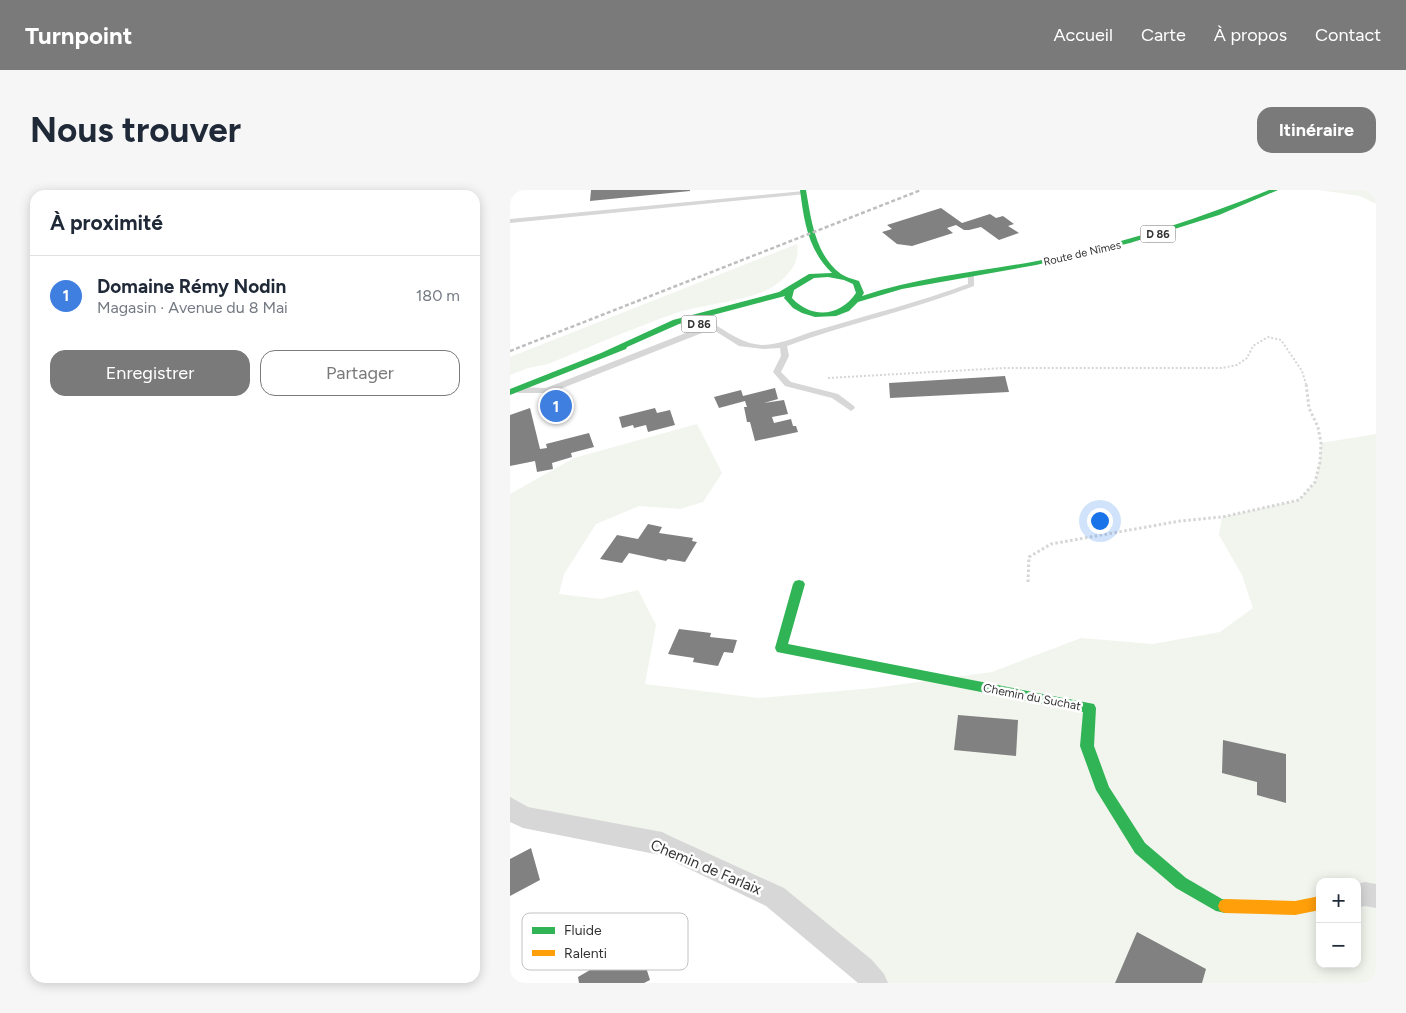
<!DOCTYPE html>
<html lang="fr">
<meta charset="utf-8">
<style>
body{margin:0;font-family:Figtree,sans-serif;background:#f6f6f7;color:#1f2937}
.controls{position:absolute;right:15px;bottom:15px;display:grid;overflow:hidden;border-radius:10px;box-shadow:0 2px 12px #0003}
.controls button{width:45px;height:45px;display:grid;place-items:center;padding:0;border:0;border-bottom:1px solid #e0e1e3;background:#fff;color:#1f2937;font:25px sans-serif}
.you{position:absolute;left:589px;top:330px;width:18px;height:18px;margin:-12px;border:4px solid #fff;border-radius:50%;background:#1a73e8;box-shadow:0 0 0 8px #1a73e833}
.badge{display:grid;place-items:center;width:32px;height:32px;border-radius:50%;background:#7a7a7a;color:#fff;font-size:16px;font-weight:700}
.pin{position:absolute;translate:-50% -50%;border:2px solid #fff;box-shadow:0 1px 5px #0006}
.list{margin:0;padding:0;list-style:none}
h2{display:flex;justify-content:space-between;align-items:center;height:65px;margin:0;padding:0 20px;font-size:21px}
h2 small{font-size:16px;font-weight:400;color:#747a83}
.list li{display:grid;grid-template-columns:32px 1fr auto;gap:15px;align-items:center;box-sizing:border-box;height:80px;padding:0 20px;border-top:1px solid #e0e1e3}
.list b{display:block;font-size:19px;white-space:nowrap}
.list p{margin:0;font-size:16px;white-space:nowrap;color:#747a83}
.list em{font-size:16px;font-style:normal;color:#747a83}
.actions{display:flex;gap:10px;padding:15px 20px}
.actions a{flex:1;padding:11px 0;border:1px solid #7a7a7a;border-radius:15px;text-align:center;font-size:18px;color:#7a7a7a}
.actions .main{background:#7a7a7a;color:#fff}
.map{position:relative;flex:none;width:866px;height:793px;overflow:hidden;border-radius:15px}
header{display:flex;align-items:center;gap:30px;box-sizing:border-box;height:70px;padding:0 25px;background:#7a7a7a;color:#fff}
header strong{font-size:24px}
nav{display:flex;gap:28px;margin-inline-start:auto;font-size:18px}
.intro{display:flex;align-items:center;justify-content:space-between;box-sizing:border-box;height:120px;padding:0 30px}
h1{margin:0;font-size:35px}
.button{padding:12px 22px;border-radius:15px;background:#7a7a7a;color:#fff;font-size:18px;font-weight:700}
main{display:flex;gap:30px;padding:0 30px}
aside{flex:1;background:#fff;border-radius:15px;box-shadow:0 2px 12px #0003}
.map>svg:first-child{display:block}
.green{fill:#f1f5ed;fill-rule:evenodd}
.building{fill:#818181}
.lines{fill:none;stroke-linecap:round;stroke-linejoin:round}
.path-far1{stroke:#d6d6d6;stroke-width:2;stroke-dasharray:2 2;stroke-linecap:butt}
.path{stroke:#d6d6d6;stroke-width:3;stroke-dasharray:2.5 2.5;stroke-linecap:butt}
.lane{fill:#d7d7d7;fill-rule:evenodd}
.street{fill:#d7d7d7;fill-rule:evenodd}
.fast{fill:#30b455;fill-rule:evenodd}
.slow{fill:#ff9f0a;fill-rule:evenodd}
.rail{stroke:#bebebe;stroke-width:2.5;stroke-dasharray:4 2.5;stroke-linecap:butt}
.labels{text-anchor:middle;stroke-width:5;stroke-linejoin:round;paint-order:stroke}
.shield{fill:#fff;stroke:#707070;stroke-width:1}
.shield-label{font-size:11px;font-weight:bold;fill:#333}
.far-street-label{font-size:11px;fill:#333;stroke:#fff}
.street-label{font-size:12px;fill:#333;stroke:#fff}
.near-street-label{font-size:15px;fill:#333;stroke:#fff}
.key{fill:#fff;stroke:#c2c2c2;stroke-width:1}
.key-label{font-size:14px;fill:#333}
</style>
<header>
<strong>Turnpoint</strong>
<nav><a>Accueil</a><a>Carte</a><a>À propos</a><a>Contact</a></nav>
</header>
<div class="intro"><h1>Nous trouver</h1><a class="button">Itinéraire</a></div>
<main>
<aside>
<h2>À proximité<small></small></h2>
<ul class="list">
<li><span class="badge" style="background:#3f7fe0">1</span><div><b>Domaine Rémy Nodin</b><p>Magasin · Avenue du 8 Mai</p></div><em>180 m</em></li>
</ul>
<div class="actions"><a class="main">Enregistrer</a><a>Partager</a></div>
</aside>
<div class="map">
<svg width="866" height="793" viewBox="0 0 866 793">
<rect width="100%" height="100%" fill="#fff"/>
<path class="green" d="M809,0H866V14L850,6Z
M287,54C291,74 276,89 259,99C233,112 195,114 166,123C123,138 80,157 38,174L18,178L0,185V167Z
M187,234L212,283L193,312L170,319L129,316L86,334L54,384L49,404L91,409L128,400L146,435L135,494L248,508L364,498L482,482L571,448L643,454L710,442L743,418L732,385L709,345L712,327L789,310L805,292L810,272L811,253L866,244V793H365L265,707L152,654L0,618V304L64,268ZM810,692H847V774H810Z"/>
<path class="building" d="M81,0H180V1L80,11Z
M431,18L452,33L480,24L486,28L493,26L504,34L498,36L509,43L489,50L471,37L459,40H454L446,35L437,38L443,43L402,56L387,54L372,42L382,39L377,35Z
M495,186L499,202L380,208L379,193Z
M265,198L268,209L254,213L274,210L278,224L262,227L264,233L281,229L283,236H286L288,242L245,251L240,232H237L234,217H237L235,211L209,218L204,207L231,200L233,206Z
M20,218L30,259L37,258L36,254L79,243L84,257L61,263L62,267L42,273L43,279L27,282L25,271L0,276V225Z
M145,218L147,223L160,220L165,235L138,242L136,235L124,238L123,235L112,238L109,227Z
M138,334L152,337L149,343L183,348L182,351L187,352L175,372L158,369L156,371L119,363L112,373L90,369L107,345L128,349Z
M169,439L201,443L200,447L227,450L223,463L214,462L208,476L183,472L184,468L158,464Z
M448,525L508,530L506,566L444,560Z
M713,550L776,564V613L747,605V592L712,583Z
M21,658L30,690L0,706V669Z
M627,742L696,779L692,793H605Z
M128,752L140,790L134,793H69L68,787Z"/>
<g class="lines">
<path class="path-far1" d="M318,188L494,178H712L727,175L737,168L743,156L758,147L771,150L792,181L796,194"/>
<path class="path" d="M518,392L519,367L541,354L670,331L712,327L789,310L805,292L810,272L811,253L808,237L799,218L796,193"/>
<path class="lane" d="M294,1L296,2V4L0,33V29Z
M461,82L464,84V96C403,120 339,133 277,156L279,166L271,182L281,192L328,204L344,216L345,218L341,221L322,208L275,196L263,182L271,166L270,158L253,159L229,156L202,139L40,203H8L4,200L8,197L36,198L196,135L192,132L196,130L207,133V136C222,145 235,154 252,155C272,155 289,145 308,140C358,125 409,112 458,94V84Z"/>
<path class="street" d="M0,607L18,617L152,642L160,646L274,698L362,770L374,784L378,793H348L256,716L150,665L13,638L0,632Z
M855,692L866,694V718L855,716L847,718V694Z"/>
<path class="fast" d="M290,0H296C301,29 305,65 331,84C335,87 343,89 349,91L354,103L352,106C409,87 468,82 527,71C607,55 684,31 759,0H768L709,25L620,53L526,75L392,99L348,112L339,121L326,126L305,127L292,123L283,118L274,108L275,106L169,134L117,157L116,159L0,205V199L91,163L163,130L269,102L299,84L322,83C298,60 294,31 290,0ZM318,87L334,90L343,94L346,103C330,127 301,129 282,108L284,100L304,88Z
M289,390L293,391L295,394L278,454L584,514L586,518L584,556L599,597L635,653L676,688L712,709L720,711L722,716L720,721L715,723L706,721L666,698L625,663L586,600L570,556L573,522L267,462L265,458L283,394L285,391Z"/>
<path class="slow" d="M810,706V720L785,725L715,723L710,721L708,716L710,711L715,709L785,711Z"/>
<path class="rail" d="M0,161L411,0"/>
</g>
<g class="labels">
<g class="shield">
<rect x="630.5" y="35.5" width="35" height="17" rx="4"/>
<rect x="171.5" y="125.5" width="35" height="17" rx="4"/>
</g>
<g class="shield-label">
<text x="648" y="48">D 86</text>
<text x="189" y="138">D 86</text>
</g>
<g class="far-street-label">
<text transform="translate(572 63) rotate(-13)" y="4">Route de Nîmes</text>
</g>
<g class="street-label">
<text transform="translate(522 507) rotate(11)" y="4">Chemin du Suchat</text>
</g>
<g class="near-street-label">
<text transform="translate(196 677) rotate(23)" y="5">Chemin de Farlaix</text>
</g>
</g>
<rect x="12" y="723" width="166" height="57" rx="8" class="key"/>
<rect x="22" y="737" width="23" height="7" fill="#30b455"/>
<rect x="22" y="760" width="23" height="6" fill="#ff9f0a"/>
<g class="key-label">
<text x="54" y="745">Fluide</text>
<text x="54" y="768">Ralenti</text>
</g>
</svg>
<div class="controls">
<button>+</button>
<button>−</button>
</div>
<div class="you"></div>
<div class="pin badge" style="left:46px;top:216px;background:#3f7fe0">1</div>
</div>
</main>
